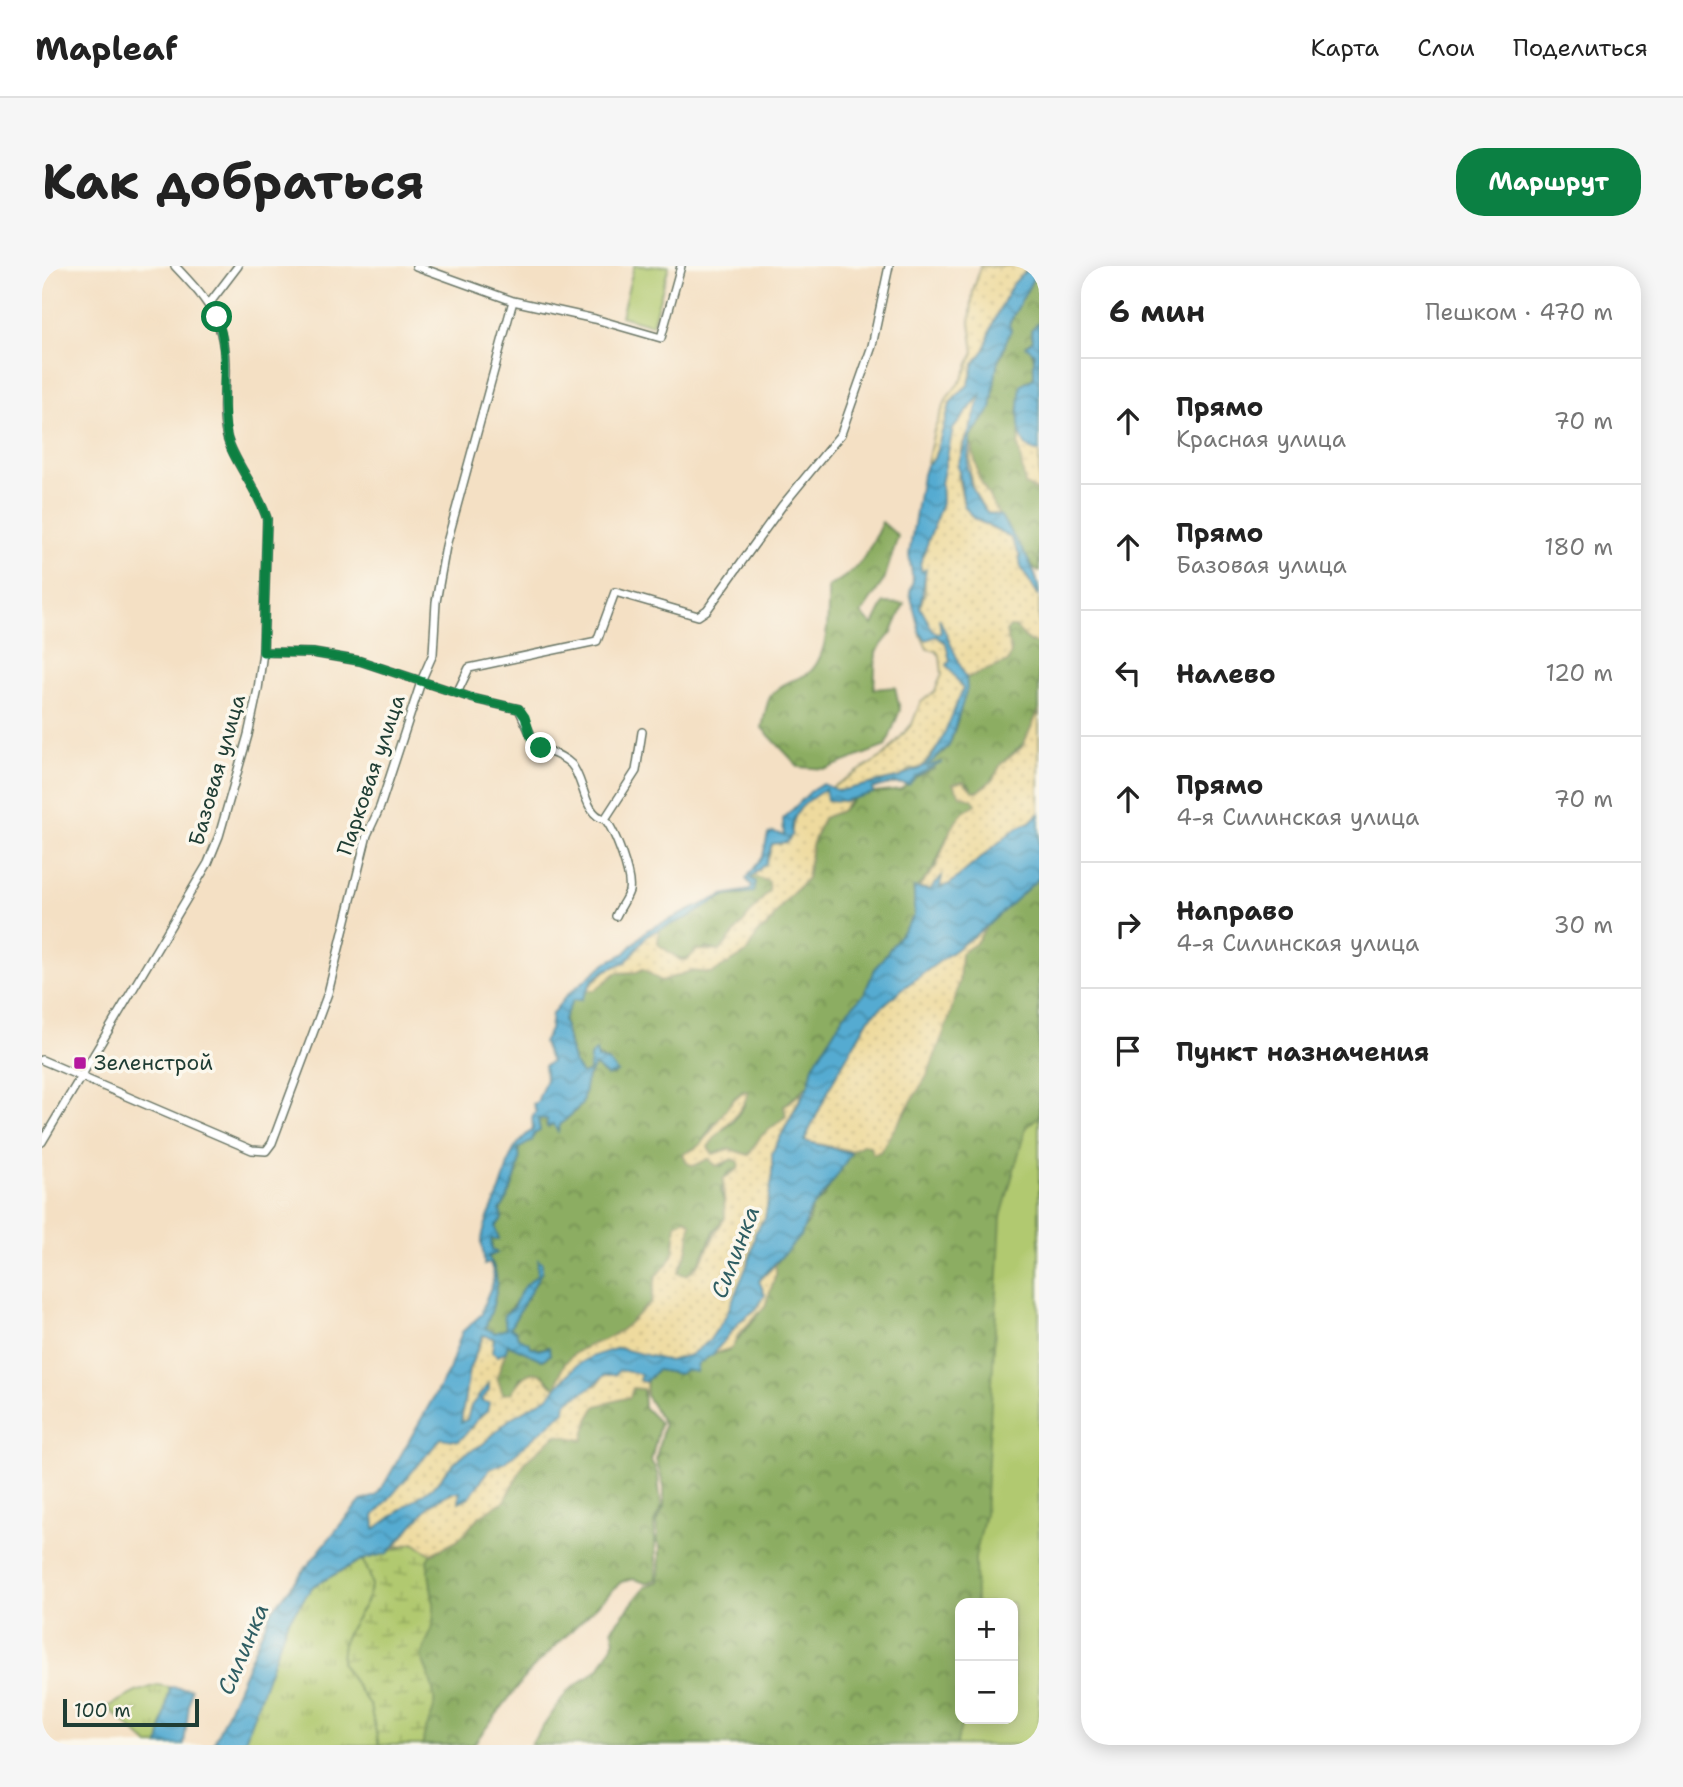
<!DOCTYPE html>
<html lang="ru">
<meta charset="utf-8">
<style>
body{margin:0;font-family:"Shantell Sans",sans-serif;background:#f6f6f6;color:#222}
.controls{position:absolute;right:21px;bottom:21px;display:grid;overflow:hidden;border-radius:14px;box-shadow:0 4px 18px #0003}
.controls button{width:63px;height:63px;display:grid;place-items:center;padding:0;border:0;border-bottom:2px solid #e0e0e0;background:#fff;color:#222;font:35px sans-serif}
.scale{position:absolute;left:21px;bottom:18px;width:136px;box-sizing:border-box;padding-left:7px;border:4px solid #1f3d34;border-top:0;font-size:19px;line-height:24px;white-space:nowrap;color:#1f3d34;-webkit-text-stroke:5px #fbf7ec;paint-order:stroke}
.stop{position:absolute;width:21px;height:21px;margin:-16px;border:5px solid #0b8043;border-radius:50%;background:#fff}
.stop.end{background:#0b8043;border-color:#fff;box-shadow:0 2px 7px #0008}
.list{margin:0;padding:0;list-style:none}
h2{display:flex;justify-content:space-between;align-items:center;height:91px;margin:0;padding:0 28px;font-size:30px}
h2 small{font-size:23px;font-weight:400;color:#767676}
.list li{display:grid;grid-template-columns:46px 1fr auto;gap:21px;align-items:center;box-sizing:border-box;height:126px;padding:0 28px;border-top:2px solid #e0e0e0}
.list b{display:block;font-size:26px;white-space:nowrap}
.list p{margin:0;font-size:23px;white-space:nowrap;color:#767676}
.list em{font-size:23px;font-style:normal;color:#767676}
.icon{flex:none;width:38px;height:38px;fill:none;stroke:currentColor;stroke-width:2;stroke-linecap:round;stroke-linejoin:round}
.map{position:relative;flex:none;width:997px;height:1479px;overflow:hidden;border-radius:28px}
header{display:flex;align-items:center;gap:42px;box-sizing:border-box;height:98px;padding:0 35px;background:#fff;border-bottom:2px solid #e0e0e0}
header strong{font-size:33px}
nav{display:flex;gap:38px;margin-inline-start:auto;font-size:24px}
.intro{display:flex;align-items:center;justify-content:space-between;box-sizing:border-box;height:168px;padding:0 42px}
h1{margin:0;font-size:49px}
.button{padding:18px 32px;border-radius:28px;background:#0b8043;color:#fff;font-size:24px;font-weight:700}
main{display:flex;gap:42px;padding:0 42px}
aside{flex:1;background:#fff;border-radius:28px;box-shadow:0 4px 18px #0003}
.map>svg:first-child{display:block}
.grass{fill:url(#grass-tufts);stroke:#688352;stroke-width:2}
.forest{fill:url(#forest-crowns);stroke:#56754b;stroke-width:2;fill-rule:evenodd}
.wetland{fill:url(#wetland-marsh);stroke:#688352;stroke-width:2}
.sand{fill:url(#sand-dots);stroke:#868c69;stroke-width:2}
.green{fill:#b1c96f;stroke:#688352;stroke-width:2}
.water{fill:url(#water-waves);stroke:#3a7482;stroke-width:2}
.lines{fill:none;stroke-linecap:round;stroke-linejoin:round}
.street-casing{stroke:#6a7666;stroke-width:10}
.street{stroke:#fff;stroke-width:7}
.route{stroke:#0b8043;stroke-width:9}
.poi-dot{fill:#b5179e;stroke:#fbf7ec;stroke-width:2.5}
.labels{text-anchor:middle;stroke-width:7;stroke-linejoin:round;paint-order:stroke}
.street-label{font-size:21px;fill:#1f3d34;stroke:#fbf7ec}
.poi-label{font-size:21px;fill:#1f3d34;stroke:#fbf7ec;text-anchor:start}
.water-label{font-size:23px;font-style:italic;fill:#2f5e63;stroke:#fbf7ec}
</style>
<header>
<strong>Mapleaf</strong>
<nav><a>Карта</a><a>Слои</a><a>Поделиться</a></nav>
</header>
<div class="intro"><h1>Как добраться</h1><a class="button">Маршрут</a></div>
<main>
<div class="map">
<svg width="997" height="1479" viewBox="0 0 997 1479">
<defs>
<pattern id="grass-tufts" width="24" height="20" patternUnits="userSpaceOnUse" patternTransform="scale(1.75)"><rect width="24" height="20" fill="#b1c96f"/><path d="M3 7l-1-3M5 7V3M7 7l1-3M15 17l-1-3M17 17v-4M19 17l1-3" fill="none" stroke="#8fa45c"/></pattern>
<pattern id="forest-crowns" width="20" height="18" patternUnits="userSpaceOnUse" patternTransform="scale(1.75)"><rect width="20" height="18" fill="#8cad62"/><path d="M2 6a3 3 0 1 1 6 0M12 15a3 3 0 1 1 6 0" fill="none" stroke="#728e52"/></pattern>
<pattern id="wetland-marsh" width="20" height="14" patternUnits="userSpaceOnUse" patternTransform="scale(1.75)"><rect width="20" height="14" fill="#b1c96f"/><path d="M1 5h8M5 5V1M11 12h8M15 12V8" fill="none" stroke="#8fa45c"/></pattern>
<pattern id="sand-dots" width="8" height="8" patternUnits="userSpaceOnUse" patternTransform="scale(1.75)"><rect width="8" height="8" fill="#eeda9e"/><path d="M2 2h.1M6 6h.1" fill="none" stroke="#ccbc89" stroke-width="1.8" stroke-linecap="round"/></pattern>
<pattern id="water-waves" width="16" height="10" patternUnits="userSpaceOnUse" patternTransform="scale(1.75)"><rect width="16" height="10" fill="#54abd1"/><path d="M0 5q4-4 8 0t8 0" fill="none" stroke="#458caa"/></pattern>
</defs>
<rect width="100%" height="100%" fill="#fbf7ec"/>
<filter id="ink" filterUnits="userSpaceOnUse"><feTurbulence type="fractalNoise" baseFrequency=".0143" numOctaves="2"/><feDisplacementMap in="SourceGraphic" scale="14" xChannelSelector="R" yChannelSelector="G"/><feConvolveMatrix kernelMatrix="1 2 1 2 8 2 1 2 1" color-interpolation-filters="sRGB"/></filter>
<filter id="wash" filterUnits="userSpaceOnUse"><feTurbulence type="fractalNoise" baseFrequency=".00686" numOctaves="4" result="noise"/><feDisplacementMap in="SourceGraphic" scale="28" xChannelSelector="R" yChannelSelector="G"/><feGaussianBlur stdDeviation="1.57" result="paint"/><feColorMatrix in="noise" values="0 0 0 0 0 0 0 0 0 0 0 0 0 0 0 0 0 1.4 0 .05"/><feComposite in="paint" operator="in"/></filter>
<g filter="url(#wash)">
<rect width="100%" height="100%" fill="#f4e0c4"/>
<path class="grass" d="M320,1294C344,1328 314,1343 302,1374C300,1380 300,1389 299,1396L328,1440L337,1479H201L245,1356L271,1320Z
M115,1419L128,1421L117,1479H107L65,1441L94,1426Z"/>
<path class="forest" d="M997,1V56L989,64L991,74L985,78C993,89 995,100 991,113L984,115L976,145L979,154L976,178L997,226V306C985,299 941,227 936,210C932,198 931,185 928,173L949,143L955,98L962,84L967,58Z
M840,256L856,270L842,314L819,348L831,359L842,337L862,338L850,366L834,386L832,423L853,421L858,444L844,480L784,503L757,501L720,462C726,436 723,427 749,415C756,412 764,410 769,405C788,385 786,346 786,321C819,304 825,289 840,256Z
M968,361H973L988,376L997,378V444L985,474L959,498L951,513L937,525H931L926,517L918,528L931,533L934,538C926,546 918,551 911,561C894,586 900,602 871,624L874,635L872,650L833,703L822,728L802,749L771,800L767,818L742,840L744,850L718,871L707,889L687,883L670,888L666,881L675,868L691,856L703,838L701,825L691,833L683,849L671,858L658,879L642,888L666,893L679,900L690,893L697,896L696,903L684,909L679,926L685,947C682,955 675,959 672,966C664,981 660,1000 644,1009L636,1007L646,983L632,975C635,993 625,999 614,1010L609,1037C597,1045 591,1055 580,1064C562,1079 539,1076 524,1096C519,1101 517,1115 514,1122L502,1110L479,1111L469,1127L461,1128L455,1111L466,1078L502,1094L508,1089L505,1081C492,1087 487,1077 476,1072L474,1065L468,1062L500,1005L496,994C496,998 498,1001 497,1005C496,1008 467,1045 464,1047V1063L453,1067L443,1062C451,1042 463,1008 446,992L454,986L450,984L449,973H457L453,961L460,953L458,944C467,933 482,894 476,883C493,865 491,880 497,852L505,853L507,861L509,858L517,860L537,842L545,812L553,799L562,808L571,810L574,806L567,796L555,790L548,796V805L540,808L531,795L521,749L531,734H539L542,725L553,724L574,707L594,706L601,703L619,715L649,705L670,707L704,687L717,665L725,661L741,638L765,612L770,579L781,552L799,545L815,529L859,524L874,511L892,503L893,500L886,499C892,491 901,489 906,481C911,474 926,420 924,412L966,395L969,386L964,366Z
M713,609L727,616V625L678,685L664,682C639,698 639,695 616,678L617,662L647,651L682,630L701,629L713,622L714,616L708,612Z
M997,612V1479H488L526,1425L557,1403L573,1374L570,1362L604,1320L617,1315L618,1281L614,1275L616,1269L614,1256L622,1241V1221L614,1193L622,1158L604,1129L605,1112L615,1104L637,1108L671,1088L686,1085L723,1040L734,1008V998L766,957L770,941L781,932L809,885L822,878L838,886L848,866L866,843L917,717L919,687L933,678L945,660ZM918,1337H971V1453H918Z
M591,1122L601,1123L602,1141L618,1157L609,1195C620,1210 615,1224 620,1241L612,1256L615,1313L604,1317L592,1313L579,1316L487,1406L431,1479H381L380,1470L392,1441L379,1390L391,1359L392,1340L385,1294L389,1288L415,1275L439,1249L462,1235L483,1196L499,1178L546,1154L554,1140L588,1131Z"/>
<path class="wetland" d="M372,1277L389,1288L385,1294L392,1340L391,1360L379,1390C385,1405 394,1424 392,1441C390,1455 380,1464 381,1479H337L328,1440L299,1396C300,1389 300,1380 302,1374C314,1343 344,1328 320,1294Z"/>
<path class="sand" d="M939,0H988L970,19L951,57L943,83L932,98L927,118L909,136L892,193L885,197L892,164L905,132L921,112L932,86L928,57L931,25Z
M940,126L930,161L921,177L916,212L922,239L931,252L969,272L977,288L979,301L997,331V378L988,376L973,361H968L964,366L969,386L966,396L924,412L898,357L899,367C887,367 883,351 878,341L883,326V304L880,307L878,298L900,236L899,217L911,163Z
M979,167L991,185L997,186V226L983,219L976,178Z
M930,180L937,212L957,249L946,247C928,226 925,207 930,180Z
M878,367L884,374L894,370L904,377L908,395L905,399L921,423L901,474L879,502L867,504L859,511L797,525L789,522L843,489L870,458L878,437L893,425L900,408L898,390L894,385L885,383Z
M997,444V547L988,556L973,563L908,618L888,624L877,621L894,601L909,562L921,546L934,538L930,533L918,529L911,518L921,515L931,525H937L951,513L959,498L980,481Z
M783,523L802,535L808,533L799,545L781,552L770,579L765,612L741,638L725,661L717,665L704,687L670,707L649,705L619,715L601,703L595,706L574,707L553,724L542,725L564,704L584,696L606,668L617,662L616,678L638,694H645L655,684L678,685L727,625V616L711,610L727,591L730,578L734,576L738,579L749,562L757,540Z
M945,660L933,678L919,687L917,717L907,753L885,810L838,886L831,888L828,880L822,878L809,885L762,875L793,811L827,752L860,723Z
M704,825L706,828C698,851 679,861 666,881L671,888L687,883L707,889L718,871L744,850L742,840L761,826L730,887V914L723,952L719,956L701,1012L684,1050L667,1075L648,1089L627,1095L576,1082L534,1100L506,1131L469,1152L440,1179L421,1189L403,1206L397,1216L333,1264L332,1250L344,1233L399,1172L431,1162L441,1127L429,1140L425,1154L419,1156L427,1103L442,1069L452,1072L450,1086L456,1090L464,1085L455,1111L461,1128L469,1127C476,1116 487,1099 501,1110C508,1115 506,1119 514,1122C517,1114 519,1101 524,1096C539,1076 562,1079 580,1063C591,1055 597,1045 609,1037L614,1010C636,988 631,988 634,958L644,953L649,957L646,983L636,1007L644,1009C664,998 669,969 683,952L681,913L696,903L697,896L690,893L675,900L666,893L652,900L645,897L641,888C648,885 656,882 661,876C672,863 688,830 704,825Z
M734,998V1008L723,1040L696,1069L690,1082L671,1088L698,1055L714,1043L717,1015Z
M577,1104L600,1107L597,1114L604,1116V1129L601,1123L591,1122L588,1131L554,1140L546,1154L541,1174L514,1169L483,1196L462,1235L439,1249L415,1275L389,1288L372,1277L353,1281C371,1259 389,1229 418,1225L417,1235L427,1231L448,1203L462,1197L524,1137L546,1121L555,1119L562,1109H573Z"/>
<path class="green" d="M592,0H627L610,59L579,50Z
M997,850V1479H914L921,1453H971V1337H934L933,1292L943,1248L959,951L984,861Z"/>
<path class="water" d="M988,0L997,1L967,58L969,64L955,98L949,143L928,171L925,202L929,220L939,239L946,247L959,250C973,277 997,300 997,331L979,301L977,288L969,272L931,252L922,239L916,199L940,127L911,163L899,217L900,236L878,298L880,306L884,303L878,341L891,365L896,368L899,367L897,352L924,412L925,423L907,480L885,500L901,496L874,510L867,519C854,516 843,518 830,523L831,527L802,535L785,534L783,523C765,535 748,545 750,569L745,576L730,578L724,597L708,612L714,616L712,626L682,630L647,651L606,668L584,696L564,704L551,714L539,734H531L521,754L531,795L540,808L547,806L548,791L554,785L556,793L567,796L575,806L565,810L553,799L545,812L540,838L518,859L516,866L511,858L505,861V853H496L498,865L492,868L490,875L476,883C482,894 467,933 458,944L460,953L453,961L457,973H449L450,984L455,987L446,991C462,1011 452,1040 443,1062L453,1067L464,1063L462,1049L471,1042L480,1023L495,1009L496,994L500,997V1005L468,1062L474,1065L476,1072L486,1076L489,1081L497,1084L507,1081L508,1089L500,1094L466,1078L464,1085L456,1090L450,1086L452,1072L441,1069L427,1103L419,1156L425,1154L429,1140L447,1117V1124L439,1135L447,1137L445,1145C433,1152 428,1165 417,1175L399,1172L332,1250L333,1263L397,1216L403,1206L421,1189L440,1179L469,1152L506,1131L534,1100L549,1091L576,1082L627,1095L648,1089L667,1075L684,1050L709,990L713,967L723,952L730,914V887L767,818L771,800L802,749L822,728L833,703L872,650V622L888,624L900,610L898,622L908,618L973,563L988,556L997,547V612L945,660L860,723L827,752L793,811L762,875L809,887C799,905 785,925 771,940C764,947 765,960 758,970C745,986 730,999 717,1015L723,1029L714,1043L698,1055L671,1088L656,1098L654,1106L643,1104L637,1108L615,1104L603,1116L597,1114L599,1108L577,1104L573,1109H562C553,1121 537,1128 524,1137L523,1145L462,1197L448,1203L427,1231L417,1236L418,1226H409L388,1239L346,1287L319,1294L271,1320L245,1356L201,1479H171L228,1347L299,1258L319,1235L334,1230L343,1217L407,1104L420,1066L440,1048C441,1029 458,1018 448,997L442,999C443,990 439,982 440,973C442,956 451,942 457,927C469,896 463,886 491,863L490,851L494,845L491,838L495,836L504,813L502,800L509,796L501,777L508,764L510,748L525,729L565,696L582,688L605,664L681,629L708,624L710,620L704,613L721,590L726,568L731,566L742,569L741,553L772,522L781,518L797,525L859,511C866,505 873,506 879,502C898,489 911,444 921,423L905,399L908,395L904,377L894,370L884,374L878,367L868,327L871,315L867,289L879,215L884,199L892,193L909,136L927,118L932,98L943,83L951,57L970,19Z
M997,56V186C970,184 977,137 979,119L992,112V87L984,80L991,74L989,64Z
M128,1421L149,1423L142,1479H117Z"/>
</g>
<g filter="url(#ink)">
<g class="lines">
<defs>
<path id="street" d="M471,35L553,53L619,72L639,0
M167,38L196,0
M221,386L271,387L318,395L433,433L477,443L494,480C506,486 519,488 529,498C542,512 542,550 563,553
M415,427L427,402L555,375L573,326L656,350L665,344L740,240L799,168L830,80L847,0
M574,650C578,641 584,634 587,625C590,610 573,565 563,553L594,505L600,466
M0,794L210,884L224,885L230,877L286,727L325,569L338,541L380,413L391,388L394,336L404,280L471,35L374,0
M0,876L166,597L177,570L206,469L216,423L221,386L225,253C216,223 192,197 185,171C180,152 182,132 183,112C185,57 169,38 133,0"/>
</defs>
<use href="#street" class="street-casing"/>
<use href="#street" class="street"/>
</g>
</g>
<g class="lines" filter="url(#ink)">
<path class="route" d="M175,51C189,90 177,129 185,170C189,192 217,225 225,253L221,386L271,387L318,395L433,433L477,443L483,451L490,475L499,482"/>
</g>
<rect class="poi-dot" x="31" y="790" width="14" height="14" rx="3.5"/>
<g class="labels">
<g class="street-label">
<text transform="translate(175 504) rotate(-74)" y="7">Базовая улица</text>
<text transform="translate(329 509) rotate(-71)" y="7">Парковая улица</text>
</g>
<g class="poi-label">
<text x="52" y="804">Зеленстрой</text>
</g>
<g class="water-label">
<text transform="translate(693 986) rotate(-69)" y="8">Силинка</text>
<text transform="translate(201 1383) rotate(-67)" y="8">Силинка</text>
</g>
</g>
</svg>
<div class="controls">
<button>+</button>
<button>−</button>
</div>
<div class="scale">100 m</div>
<div class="stop" style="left:175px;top:51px"></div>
<div class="stop end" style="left:499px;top:482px"></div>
</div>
<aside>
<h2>6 мин<small>Пешком · 470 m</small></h2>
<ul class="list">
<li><svg class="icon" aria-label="ahead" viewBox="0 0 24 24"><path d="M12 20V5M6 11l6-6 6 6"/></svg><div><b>Прямо</b><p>Красная улица</p></div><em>70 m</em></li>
<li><svg class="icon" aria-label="ahead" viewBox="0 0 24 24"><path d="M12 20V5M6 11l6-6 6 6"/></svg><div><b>Прямо</b><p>Базовая улица</p></div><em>180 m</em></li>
<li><svg class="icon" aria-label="left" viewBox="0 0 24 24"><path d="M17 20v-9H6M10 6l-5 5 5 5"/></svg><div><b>Налево</b></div><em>120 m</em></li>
<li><svg class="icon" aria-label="ahead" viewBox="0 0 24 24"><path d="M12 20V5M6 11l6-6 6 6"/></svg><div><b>Прямо</b><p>4-я Силинская улица</p></div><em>70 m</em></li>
<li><svg class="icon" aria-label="right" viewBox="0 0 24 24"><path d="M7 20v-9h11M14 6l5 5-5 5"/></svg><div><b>Направо</b><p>4-я Силинская улица</p></div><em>30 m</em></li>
<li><svg class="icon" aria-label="arrive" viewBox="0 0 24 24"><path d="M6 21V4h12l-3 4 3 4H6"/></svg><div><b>Пункт назначения</b></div></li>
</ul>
</aside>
</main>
